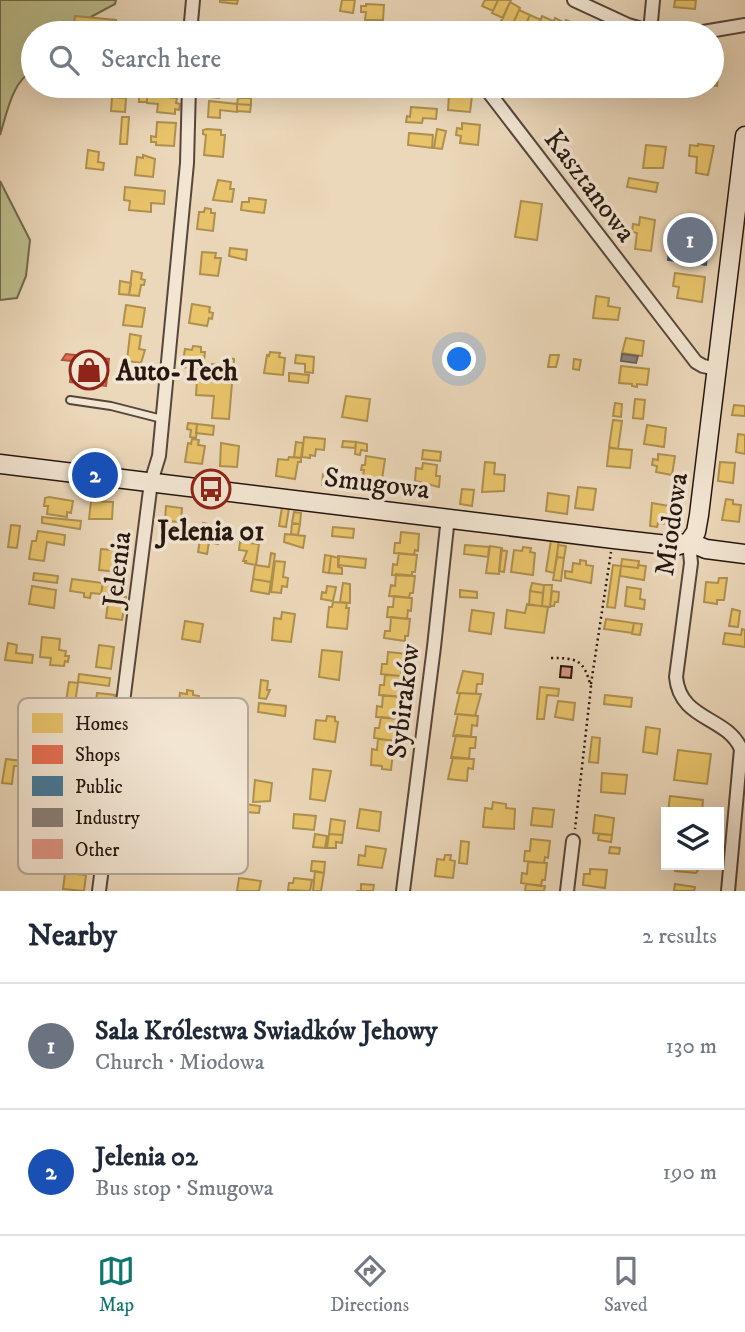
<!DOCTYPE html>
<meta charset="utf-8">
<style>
body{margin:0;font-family:"IM FELL DW Pica",serif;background:#f6f6f7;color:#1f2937}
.controls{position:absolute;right:21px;bottom:21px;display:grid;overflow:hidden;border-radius:0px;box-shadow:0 7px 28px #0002}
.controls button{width:63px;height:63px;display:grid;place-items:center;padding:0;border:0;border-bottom:2px solid #e0e1e3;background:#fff;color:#1f2937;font:35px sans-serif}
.you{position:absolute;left:460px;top:360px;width:24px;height:24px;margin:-18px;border:5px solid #fff;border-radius:50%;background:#1a73e8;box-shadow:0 0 0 10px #1a73e833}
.badge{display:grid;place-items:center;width:46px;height:46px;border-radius:50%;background:#0f766e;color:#fff;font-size:23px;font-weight:700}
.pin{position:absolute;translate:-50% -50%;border:4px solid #fff;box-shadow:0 2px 7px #0006}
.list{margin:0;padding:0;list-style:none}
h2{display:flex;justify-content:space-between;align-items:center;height:91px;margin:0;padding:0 28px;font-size:30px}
h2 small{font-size:23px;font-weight:400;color:#747a83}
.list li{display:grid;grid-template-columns:46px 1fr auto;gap:21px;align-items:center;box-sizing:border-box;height:126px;padding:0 28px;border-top:2px solid #e0e1e3}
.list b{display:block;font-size:26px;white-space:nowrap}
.list p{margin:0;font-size:23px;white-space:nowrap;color:#747a83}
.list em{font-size:23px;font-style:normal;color:#747a83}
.icon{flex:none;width:38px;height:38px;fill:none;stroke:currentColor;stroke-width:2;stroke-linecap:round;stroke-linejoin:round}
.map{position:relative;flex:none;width:745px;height:891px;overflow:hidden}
.search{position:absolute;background:#fff;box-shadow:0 7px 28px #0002;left:21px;right:21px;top:21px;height:77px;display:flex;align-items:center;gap:18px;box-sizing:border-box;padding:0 24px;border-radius:38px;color:#747a83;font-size:26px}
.sheet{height:343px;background:#fff}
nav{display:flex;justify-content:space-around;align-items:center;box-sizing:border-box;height:98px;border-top:2px solid #e0e1e3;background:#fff;font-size:19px;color:#747a83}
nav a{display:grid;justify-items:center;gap:4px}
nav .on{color:#0f766e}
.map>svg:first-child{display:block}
.green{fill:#bcbd8c;stroke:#716a4e;stroke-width:2}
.homes{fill:#e9c46a;stroke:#ae904f;stroke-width:2}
.shops{fill:#e76f51;stroke:#ad543d;stroke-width:2}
.public{fill:#457b9d;stroke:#3c5d72;stroke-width:2}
.industry{fill:#8a817c;stroke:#6c615b;stroke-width:2}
.building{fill:#de9583;stroke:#26160f;stroke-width:2}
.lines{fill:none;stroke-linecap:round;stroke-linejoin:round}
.lane-casing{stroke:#57463a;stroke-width:10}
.street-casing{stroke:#57463a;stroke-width:16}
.secondary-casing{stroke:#26160f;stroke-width:21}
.path{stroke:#26160f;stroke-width:2.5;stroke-dasharray:2 3.5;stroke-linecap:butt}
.lane{stroke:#f2e5d2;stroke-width:6}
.street{stroke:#f2e5d2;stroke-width:12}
.secondary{stroke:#f2e5d2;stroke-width:18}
.labels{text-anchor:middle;stroke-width:7;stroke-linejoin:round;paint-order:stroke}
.street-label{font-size:28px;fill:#26160f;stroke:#f2e5d2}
.poi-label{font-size:28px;font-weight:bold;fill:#26160f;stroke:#f2e5d2;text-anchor:start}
.key{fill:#f2e5d2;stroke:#b5a798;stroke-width:2}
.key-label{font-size:19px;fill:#26160f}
</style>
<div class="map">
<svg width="745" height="891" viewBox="0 0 745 891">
<rect width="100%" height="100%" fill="#ebd7b9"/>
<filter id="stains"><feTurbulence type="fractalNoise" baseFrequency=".00286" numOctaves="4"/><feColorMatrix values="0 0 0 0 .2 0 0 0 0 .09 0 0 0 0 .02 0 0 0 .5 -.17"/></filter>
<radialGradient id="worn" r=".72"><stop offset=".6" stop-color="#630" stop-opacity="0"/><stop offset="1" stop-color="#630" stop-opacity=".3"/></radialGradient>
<path class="green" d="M0,0H116L115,4L70,28L67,33H33V70C12,82 7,113 0,135Z
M0,181L30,240L26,276L17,298L0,300Z"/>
<path class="homes" d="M220,0H238L237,4L220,2Z
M342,0H355L353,13L340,11Z
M485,0H498L493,11L482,6Z
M498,0H511L503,18L492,13Z
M675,0H696L695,9L674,7Z
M510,2L520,8L512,26L501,21Z
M366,4L384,5L383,20H365L366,12H361V6H366Z
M519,10L530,15L522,33L511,28Z
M530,15L541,20L535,33H522Z
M75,16L116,20L115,33L73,32Z
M542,16L553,21L548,33H535Z
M555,18L565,23L561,33H548Z
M566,20L577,25L574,33H561Z
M577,25L589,30L587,33H574Z
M217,27L238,29V33H216Z
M268,29L293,32V33H267Z
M712,64L719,65L717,86L712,85Z
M211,86H226V88L220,87L219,98L210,97Z
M235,86H254L252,94L234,92Z
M421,86L438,88L437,97L420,95Z
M139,94L147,95V102H139Z
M449,94L472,96L470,112L448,110Z
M147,95L177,98L176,103L180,104L179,110L175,109V114L157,112L158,104L147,103Z
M112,97L126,98L125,112L111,111Z
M238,98H251V105L237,104Z
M209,101L237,104V112L220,110V118L208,117Z
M237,104L251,105L250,112L237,111Z
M411,107L437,109L436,119L423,118L422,123L406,122L407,116L410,117Z
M122,117H129L127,144H120Z
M157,122L176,123L174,146L156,145V142H151V136L156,137Z
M462,123L480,125L478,145L460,143L461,136L456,135L457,128L462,129Z
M207,129L221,130V135H225L223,157L204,155L206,135L203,134V130Z
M437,129L446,131L442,149L434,148Z
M409,133L433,135L432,148L408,145Z
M698,144L714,146L708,175L696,173L697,157L689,156L690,145L698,146Z
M646,145L666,147L663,168H643Z
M88,150L99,152L98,162L104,163L103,170L86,168Z
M143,155L155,159L153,177L135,175L137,157L143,158Z
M629,178L658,183L656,192L627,187Z
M218,180L231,182L230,189H234L232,202L213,200Z
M125,187L165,191L164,204L151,203V212L129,210L130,201L124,200Z
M249,198L266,200L264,213L241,210L242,202H249Z
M521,201L542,204L537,240L515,237Z
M205,208L211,209V213H215L213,231L197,229L199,212H204Z
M640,217L655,220L651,251L635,249L637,233L632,232L633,224L639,225Z
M230,248L247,250L246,260L229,256Z
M202,252L216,253L215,258H221L218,276L200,274Z
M132,271L142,273L141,279L145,280L144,285H141L139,296L129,295Z
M675,273L705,277L702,302L677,298L679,287L673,286Z
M120,281L131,283L129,295L119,294Z
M596,296L609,298L608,306L620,308L618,320L593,318Z
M192,304L210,307L209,312L213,313L212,319L209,318L207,326L189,323Z
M126,305L145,308L142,327L123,325Z
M130,334L141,336L139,349L145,350L141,363L127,361Z
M626,338L644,341L642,356L622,353Z
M193,346L201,347V352H205L203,370L182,367L185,349L192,350Z
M270,352L280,353L279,357L285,358L283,375L264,373L267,355L269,356Z
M296,355L314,357L313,373L305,372V364L295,363Z
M550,355H559L556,367H548Z
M224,358L234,359L233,374L211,372L212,364L223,365Z
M574,359L581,360L579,370L573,369Z
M621,366L649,369L647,385L637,384V387L632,386V384L619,383Z
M289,373L309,375L308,383L289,381Z
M197,380L232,383L229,419L212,418L214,396L196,395Z
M346,396L370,399L367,421L342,417Z
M635,399L645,400L643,419L633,418Z
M615,403L622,404L621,417L613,416Z
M734,405L745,406V416L732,415Z
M613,420L622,421L618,449L609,447Z
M188,423L197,424L196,438L190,437L191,430L187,429Z
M197,424L214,426L213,435L196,433Z
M647,425L666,428L664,447L644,444Z
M738,434L745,435V454L736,452Z
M304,437L325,439L324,450L316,449L315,456L310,455V458L302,457Z
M192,439L199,440L198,445L205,446L202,464L185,462L188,443L191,444Z
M343,441L356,442L355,448L342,447Z
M296,442L303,443L301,458L294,457Z
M356,442L367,444V451L361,450L360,455L355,454Z
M221,443L239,446L237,467L220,466Z
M609,448L632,450L630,468L607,466Z
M423,450L441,452L440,461L422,459Z
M658,454L675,456L672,475L656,472L657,466L652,465L653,459L658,460Z
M366,456L385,459L382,479L363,476L364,470H361L362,465H365Z
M289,457L301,458V462H298L295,479L276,476L278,459L288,460Z
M485,462L495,463L494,474L505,475L504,491L482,492Z
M720,462L735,463L733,483L718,481Z
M423,463L437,465L436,476H440L439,487L415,481L416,468L422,469Z
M323,474L345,477L343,488L322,485Z
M578,487L596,489L593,510L575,508Z
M462,489L474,490L472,506L460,504Z
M548,493L569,496L567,514L546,511Z
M49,497L73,501L71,513L67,512V517L47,514L48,506H44L45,498Z
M726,499L733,500V504L741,505L739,522L722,520Z
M91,501L113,502L112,519H89Z
M652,503L669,506L667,524L658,523L657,527L650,526Z
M166,506L182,508L181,522L165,521Z
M282,507L289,508L286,527L279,526Z
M294,512L301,513L300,524L292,523Z
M42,517L81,521L80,529L42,523Z
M203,523L221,527L218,544L209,542L207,554L198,552Z
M292,523L300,524L298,535L291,534Z
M11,525L20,526L17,548L8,547Z
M333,527L354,529L353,538L332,536Z
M38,531L65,535L64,545L47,542L44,561L29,559L32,541H36Z
M241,532L260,534L259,544L240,542Z
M401,532L419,534L418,551L415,550L414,555L394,553L395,543H400Z
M285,534L305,536L303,548L284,542Z
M551,540L559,541L554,573L546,571Z
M240,542L259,544L256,565L245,563L246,561H243L247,551L239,550Z
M465,545L489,547L488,557L464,554Z
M558,545L566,546L564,558L557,557Z
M490,546L502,548L499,574L486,573Z
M523,547L531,548L530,552L535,553L533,575L511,572L514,550L522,551Z
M101,549L121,551L119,572L99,570Z
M501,550L507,551L504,572L499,571Z
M271,553L275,554L271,582L253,579L255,565L269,567Z
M399,553L417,555L415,572H412V576L392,575L393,564L397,565Z
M325,555L331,556L329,573L323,572Z
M331,556L339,558L338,567L342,568V574L329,573Z
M338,556L366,559L365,568L338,565Z
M557,557L564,558L561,581L553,580Z
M622,559L639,561L638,568L621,566Z
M580,560L586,561V565L593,566L591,583L565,578V571L572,572L573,563L580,564Z
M275,561L285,562L283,577L288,578L287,587L282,586L281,593L271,592Z
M613,565L621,566L615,608L607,607Z
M638,565L646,566L644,580L620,576L621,566L638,568Z
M34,573L58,576L57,583L33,580Z
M396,574L415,576L413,593H410L409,598L389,596L391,585L395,586Z
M719,578H727L724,600H717V604L704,602L706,582L718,583Z
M72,579L103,583L101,594L91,593L90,598L84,597V593L70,591Z
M253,579L271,582L269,594L251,591Z
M103,582L114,583L112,595L101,594Z
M343,583L350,584V603L340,602Z
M532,583L544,585L543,593L530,591Z
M544,585H552L550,607L542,606Z
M32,586L56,590L54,608L29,604Z
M327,586L336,587L333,601L321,599L322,592L326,593Z
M627,587L641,589L640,599L645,600L644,609L625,606Z
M460,590L477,592V598L460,597Z
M530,591L543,593L542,606L529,605Z
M552,591L559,592L558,602H555L554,606H550Z
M109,595L126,597L122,620L106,618Z
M394,596L412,598L411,611L408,610L407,619L387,617L388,607H393Z
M333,602L347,603L346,608H349L347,629L327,627L329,607H332Z
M527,604L548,607L544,633L505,628L507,610L525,613Z
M732,609L740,611L738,627L729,626Z
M472,610L494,613L491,634L469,631Z
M282,612L295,614L291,642L272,640L274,618L281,619Z
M391,617L410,619L408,636H405V641L384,638L385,631H390Z
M606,619L634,623L632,633L604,629Z
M185,621L203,624L200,642L182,639Z
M634,623L642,624L640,635L632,634Z
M742,629L745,630V647L723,644L725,633L741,635Z
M42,637L60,639L59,650L66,651L65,656H69L68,662L65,661L64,666L50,665L51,658L40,657Z
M8,643L17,645L16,653L33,655L32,663L5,660Z
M99,645L114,647L111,669L96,667Z
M322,650L342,652L339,680L319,677Z
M388,652L407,654L405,667H402L401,676L381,674L382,664H387Z
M463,671L483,674L482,684H477L476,694L457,693Z
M79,674L110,678L109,686L78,682Z
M385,675L404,676L403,688H400L399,697L379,695L380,685H384Z
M261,680L268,681L267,690H270L266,699L259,698Z
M69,682L78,683L73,716L64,714Z
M540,687L559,689L558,696L547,695L544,719H537Z
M187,690L193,691V695L199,696L196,716L188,715L187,725L176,723L180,693L187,694Z
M97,693L115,695L111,723L94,721Z
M460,693L481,694L475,716L455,714Z
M383,695L402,697L401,710H397L396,719L376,717L377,706L382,707Z
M605,695L632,698L631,707L604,704Z
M558,701L575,703L573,720L555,717Z
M259,703L286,706L285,716L258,712Z
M458,714L478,716L477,726L472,725L471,737L453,736Z
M327,716L335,717V721L338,722L335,742L314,739L316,720L326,721Z
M381,717L400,719L398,732H395L394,741L374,738L375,728H379Z
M646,727L660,729L657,754L643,752Z
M456,735L476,737L475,748H470L469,759L451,758Z
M592,737L600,738L598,763L589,762Z
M378,739L397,741L396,754L393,753L391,770L382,769V766L371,765L372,749L377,750Z
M678,750L711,754L707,784L674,780Z
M453,757L474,759L473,769L468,768L467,781L448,779Z
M6,759L22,761V766H14L12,784L2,783Z
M313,769L331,771L325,801L310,799Z
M602,773L627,775L625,794L601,792Z
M255,780L272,783L270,801L253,802Z
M670,796L703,800L702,812H668Z
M493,802L506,804V808L515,809L514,829L483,827L485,808L492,809Z
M245,804L260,806L259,813L244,812Z
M533,808L554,810L552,827L531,825Z
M360,809L381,812L379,831L357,828Z
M294,814L316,816L314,830L293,828Z
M595,815L614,818L612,835L593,833Z
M331,819L345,821L343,835L329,834Z
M315,834L327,836L325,848L313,847Z
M329,834L343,835L342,843L336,842V848H327Z
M599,834L612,835L611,842L598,840Z
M531,839L550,841L548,858L545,857L544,863L524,861L525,851H530Z
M461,841L469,842L467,864L459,863Z
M366,846L386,849L382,868L358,865L359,855L365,856Z
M610,847L620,848L619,854L609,853Z
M445,855H451L450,860L455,861L453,878L435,876L437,859L444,860Z
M312,861L325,862L324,873L311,871Z
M528,862L547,863L545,880H542L541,886L521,883L522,873L527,874Z
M674,865H697L698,870L696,873L675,871Z
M590,869L607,870L605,888L583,885L584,874H590Z
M315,871L324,873L321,891H313Z
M65,873L86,875L84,891L63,889Z
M239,878L261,881L259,891H237Z
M294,878L312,880L310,891L288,890L289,883H293Z
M361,884L374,885L373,891H356H361Z
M526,884L545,886L544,891H525Z
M675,884L695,887L694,891H674Z"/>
<path class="shops" d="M66,354L109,359L106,386L70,382L72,361L62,360Z"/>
<path class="public" d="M673,223L705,228L710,234L706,265L668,260Z"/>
<path class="industry" d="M622,354L638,356L636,363L621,361Z"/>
<path class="building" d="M561,666L572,667L571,678L560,677Z"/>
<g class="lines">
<defs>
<path id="lane" d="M70,400L111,406L162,419"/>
<path id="street" d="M574,0L628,25L655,33
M650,32L653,0
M190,33L193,0
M697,33L745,25
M484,86L696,362L703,366L718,369
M689,542L691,563L676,677C680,721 727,716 741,749L728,891
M99,891L151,482L159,456L187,163L189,86
M403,891L434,647L448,517
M567,891L573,841"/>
<path id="secondary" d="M0,464L614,539L676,546L689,542L706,549L745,554
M689,542L696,532L699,515L745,136"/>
</defs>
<use href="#lane" class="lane-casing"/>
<use href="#street" class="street-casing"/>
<use href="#secondary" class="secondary-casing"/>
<path class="path" d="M551,658C578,658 584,660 591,687L575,829
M591,684L611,552"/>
<use href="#lane" class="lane"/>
<use href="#street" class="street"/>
<use href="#secondary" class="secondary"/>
</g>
<defs>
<symbol id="shop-ring" viewBox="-11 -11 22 22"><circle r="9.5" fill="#f2e5d2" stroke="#8f2418" stroke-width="1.5"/><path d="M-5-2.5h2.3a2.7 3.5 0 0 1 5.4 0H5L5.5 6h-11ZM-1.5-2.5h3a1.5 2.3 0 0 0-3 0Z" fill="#8f2418"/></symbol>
<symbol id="bus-ring" viewBox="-11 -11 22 22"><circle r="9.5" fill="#f2e5d2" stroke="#8f2418" stroke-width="1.5"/><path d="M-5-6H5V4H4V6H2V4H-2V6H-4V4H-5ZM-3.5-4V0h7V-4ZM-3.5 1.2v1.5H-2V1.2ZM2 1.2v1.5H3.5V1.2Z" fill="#8f2418"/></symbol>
</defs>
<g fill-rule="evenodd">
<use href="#shop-ring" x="67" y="348" width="44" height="44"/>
<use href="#bus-ring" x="189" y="467" width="44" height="44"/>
</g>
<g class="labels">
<g class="street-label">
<text transform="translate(591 185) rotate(53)" y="10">Kasztanowa</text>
<text transform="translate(377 482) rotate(7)" y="10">Smugowa</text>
<text transform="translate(670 524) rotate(-82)" y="10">Miodowa</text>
<text transform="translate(116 569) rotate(-83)" y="10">Jelenia</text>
<text transform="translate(402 701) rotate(-83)" y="10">Sybiraków</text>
</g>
<g class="poi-label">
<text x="116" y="380">Auto-Tech</text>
<text x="211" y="540" text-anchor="middle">Jelenia 01</text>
</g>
</g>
<rect x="18" y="698" width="230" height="176" rx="10" class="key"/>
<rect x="32" y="713" width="31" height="20" fill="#e9c46a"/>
<rect x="32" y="745" width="31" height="19" fill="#e76f51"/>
<rect x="32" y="776" width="31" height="20" fill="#457b9d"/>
<rect x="32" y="808" width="31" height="19" fill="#8a817c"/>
<rect x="32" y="839" width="31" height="20" fill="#de9583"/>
<g class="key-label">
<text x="75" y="730">Homes</text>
<text x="75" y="761">Shops</text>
<text x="75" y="793">Public</text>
<text x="75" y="824">Industry</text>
<text x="75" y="856">Other</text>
</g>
<rect width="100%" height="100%" filter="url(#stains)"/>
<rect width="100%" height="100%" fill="url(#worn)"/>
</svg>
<div class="controls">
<button><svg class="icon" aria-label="layers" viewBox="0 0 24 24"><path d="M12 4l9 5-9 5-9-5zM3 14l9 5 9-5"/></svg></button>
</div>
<div class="you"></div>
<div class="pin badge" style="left:690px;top:240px;background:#6b7280">1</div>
<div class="pin badge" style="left:95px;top:475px;background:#1a4fb4">2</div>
<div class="search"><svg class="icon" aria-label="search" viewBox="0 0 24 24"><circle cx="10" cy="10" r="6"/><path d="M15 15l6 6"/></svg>Search here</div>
</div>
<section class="sheet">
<h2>Nearby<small>2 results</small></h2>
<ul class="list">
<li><span class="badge" style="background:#6b7280">1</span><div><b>Sala Królestwa Swiadków Jehowy</b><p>Church · Miodowa</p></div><em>130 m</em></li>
<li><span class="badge" style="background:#1a4fb4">2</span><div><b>Jelenia 02</b><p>Bus stop · Smugowa</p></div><em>190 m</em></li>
</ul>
</section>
<nav>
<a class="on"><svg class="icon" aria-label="map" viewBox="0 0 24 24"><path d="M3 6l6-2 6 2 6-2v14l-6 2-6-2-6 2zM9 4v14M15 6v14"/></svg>Map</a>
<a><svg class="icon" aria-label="directions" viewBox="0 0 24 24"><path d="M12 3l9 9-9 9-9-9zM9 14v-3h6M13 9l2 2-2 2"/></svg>Directions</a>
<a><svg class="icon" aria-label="saved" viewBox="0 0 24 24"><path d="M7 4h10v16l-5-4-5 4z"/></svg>Saved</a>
</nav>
